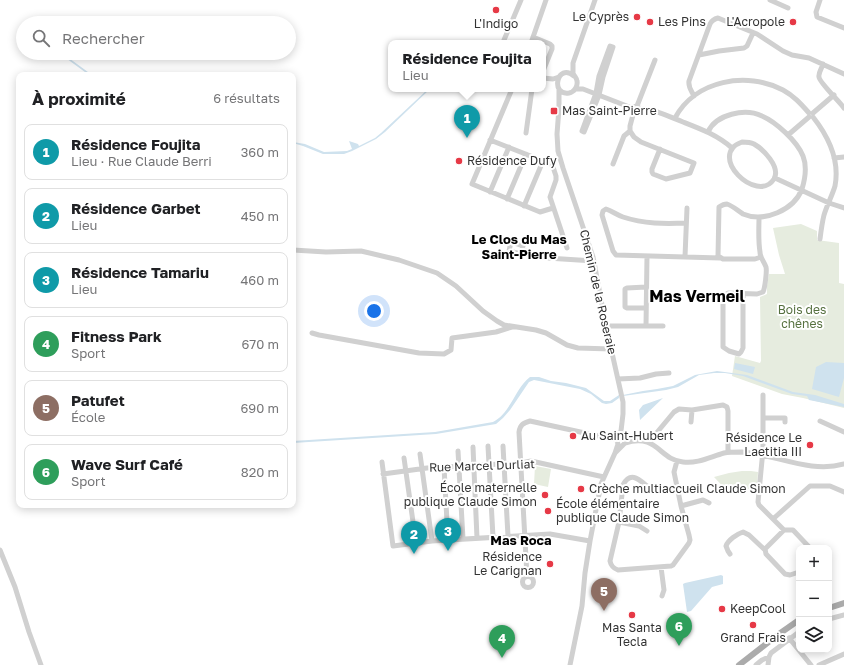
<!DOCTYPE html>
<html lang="fr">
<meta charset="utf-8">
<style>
body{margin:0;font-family:"Golos Text",sans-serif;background:#f2f2f2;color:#202124}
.controls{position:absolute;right:12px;bottom:12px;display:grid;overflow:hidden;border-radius:8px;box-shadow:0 2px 10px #0003}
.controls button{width:36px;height:36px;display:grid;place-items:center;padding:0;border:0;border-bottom:1px solid #e0e0e0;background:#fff;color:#202124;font:20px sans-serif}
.you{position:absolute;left:374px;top:311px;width:14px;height:14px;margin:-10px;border:3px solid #fff;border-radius:50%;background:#1a73e8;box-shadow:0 0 0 6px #1a73e833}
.badge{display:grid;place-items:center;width:26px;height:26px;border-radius:50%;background:#7c3aed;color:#fff;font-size:13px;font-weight:700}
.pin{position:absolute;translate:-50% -33px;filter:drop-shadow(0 1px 2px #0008)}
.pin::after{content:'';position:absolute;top:21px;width:14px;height:12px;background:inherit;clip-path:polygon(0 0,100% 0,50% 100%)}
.popup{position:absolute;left:388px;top:40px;width:158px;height:52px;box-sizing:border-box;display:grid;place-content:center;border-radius:8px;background:#fff;filter:drop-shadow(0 1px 3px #0005);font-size:13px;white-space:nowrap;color:#757577}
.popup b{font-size:15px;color:#202124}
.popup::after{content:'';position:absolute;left:50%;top:100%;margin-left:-8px;border:8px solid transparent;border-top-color:#fff}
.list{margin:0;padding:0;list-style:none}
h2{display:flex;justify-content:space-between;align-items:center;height:52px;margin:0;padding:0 16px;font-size:17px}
h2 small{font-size:13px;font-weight:400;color:#757577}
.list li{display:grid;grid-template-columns:26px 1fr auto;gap:12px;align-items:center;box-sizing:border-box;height:56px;margin:0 8px 8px;padding:0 8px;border:1px solid #e0e0e0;border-radius:8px}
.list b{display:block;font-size:15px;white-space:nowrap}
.list p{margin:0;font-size:13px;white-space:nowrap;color:#757577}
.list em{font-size:13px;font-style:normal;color:#757577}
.icon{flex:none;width:22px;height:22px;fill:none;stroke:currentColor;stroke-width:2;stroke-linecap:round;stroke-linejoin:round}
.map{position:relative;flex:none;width:844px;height:665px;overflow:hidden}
.search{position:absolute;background:#fff;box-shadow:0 2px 10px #0003;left:16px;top:16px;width:280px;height:44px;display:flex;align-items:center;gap:10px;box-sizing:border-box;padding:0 14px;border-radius:22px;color:#757577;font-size:15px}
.panel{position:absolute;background:#fff;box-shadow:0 2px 10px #0003;left:16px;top:72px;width:280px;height:436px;border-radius:8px}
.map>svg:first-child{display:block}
.green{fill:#e6ecdf}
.water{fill:#cfe2ee}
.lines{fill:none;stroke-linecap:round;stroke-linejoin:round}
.minor{stroke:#d0d0d0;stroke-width:5}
.major{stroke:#ababab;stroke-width:6}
.poi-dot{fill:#e63946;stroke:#fff;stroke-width:1.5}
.labels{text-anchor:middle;stroke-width:4;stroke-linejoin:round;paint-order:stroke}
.poi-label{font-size:12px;fill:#333;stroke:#fff;text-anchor:start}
.street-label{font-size:12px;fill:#333;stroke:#fff}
.park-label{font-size:12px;fill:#56703f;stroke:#fff}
.neighbourhood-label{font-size:13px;font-weight:bold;fill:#000;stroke:#fff}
.district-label{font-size:16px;font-weight:bold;fill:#000;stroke:#fff}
</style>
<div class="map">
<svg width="844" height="665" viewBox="0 0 844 665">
<rect width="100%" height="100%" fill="#fff"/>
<path class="green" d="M801,224L817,231V240L839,243V283L844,284V408L803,398L782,394L732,376L735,356L760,363L761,361L760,297L767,294V286L769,274H785L779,255L773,228Z
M535,466L551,469L548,487L534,484Z
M742,471H751L758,472L757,487L729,493L714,477L729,473Z"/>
<path class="water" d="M59,53H62L92,75H89Z
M428,89H430L385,132L376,139L352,151L344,154H323L303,146L293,143V142L305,144L324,152L347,151L352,149L349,141L358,144L359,146L375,138L381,133Z
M826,362L844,363V378L839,397L812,389L816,367Z
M735,363L755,367L753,374L734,369Z
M717,371L747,375L793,392L815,395L844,404V407L809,400L807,396L792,394L743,376L725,373H714L699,375L678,387L666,390L623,396V395L643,391L657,389L673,386L695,375Z
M530,377H539L551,381L566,383L586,388L604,401H610L619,395V398L612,403L606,404L602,403L591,394L580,389L534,380L529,382L510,410L503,418L496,424L436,434L293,443V441L435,432L493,422C510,414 516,387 530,377Z
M663,398L640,420L639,410L643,405Z
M721,575L723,576V584L712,587L691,611L687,612L683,584L685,583Z"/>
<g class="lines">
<path class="minor" d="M770,0L788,8
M820,0L816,12L817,17L844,28
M533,37L550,44L552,46V49L543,71
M504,43V40L521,0
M531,43L546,0
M610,46L613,47L603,77L599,95L584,132L582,131L596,93L599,76Z
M699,55L719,51L744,48L747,46L753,33
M823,64C822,68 818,73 819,77C819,82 840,102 844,108
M574,76C557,62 550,96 569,93C574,92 578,87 577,81C577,78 574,76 573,73C573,70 573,67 573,63L595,0
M543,78L553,79L559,77
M512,89L472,184L540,212L553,208
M559,89V108L557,134L558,151L563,168L582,224L593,257L606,326L623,402V414L621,431L617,441L618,444L615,453
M575,89H583L632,108
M694,96C691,90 688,87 689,81L710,24C712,20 714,19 718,18L757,34L783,51L792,55L809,58L844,74
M637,106L633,107L632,109L634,111H636L638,110L637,106L655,60
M638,108C654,109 668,116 683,122C701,129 717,135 732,148
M813,113L834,95
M813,117C828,136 840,160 835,186C832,196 827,205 824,215C822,223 821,231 820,239
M675,118C695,80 747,71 783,90C794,96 801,104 809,113
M630,131L634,137L641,142L694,163L690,173L666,179L653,174L652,172V169L660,149
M708,132C716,114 745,108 762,116C776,122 797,141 803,156C807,166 805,179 802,189C794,210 764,223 743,214C738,211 733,206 727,204C724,204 722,205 719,207L718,256L723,259H755L761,257
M526,133L532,89
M788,135L809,117
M490,140L551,164L553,167L556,176V180L550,197L567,248
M742,142C746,142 750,142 754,144C763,149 781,167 774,179C757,205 706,155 742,142Z
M834,158L844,157
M613,164L624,136L630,131V126L634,111
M775,178L829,203L844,208
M490,192L509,147
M507,199L526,154
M524,206L543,161
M686,223C665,224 644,224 623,217C617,215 612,211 606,209L603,211L602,215L613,251L616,255L720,258
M511,242L523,246L521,254L509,251Z
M293,250L326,252L361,251L399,260L437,273L456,286L483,311L497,321L504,325L536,330L546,333L567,345L578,348L611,349
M522,250L547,258L594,261
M685,257L687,208
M743,294V348L741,352L739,354L729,351L723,347V299L725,295L728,293L757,294L763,292C765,288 767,271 766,267C764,261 760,258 760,252C758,240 759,228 759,217
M646,308H627L625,307V289L627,288L646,287
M606,326H663
M646,326L647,256
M312,333L319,335L419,353L444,354L451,350L452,338L496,332L512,327
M618,379L640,378L656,374L669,373
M763,395V450L758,502L759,505L784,530H793L810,548
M763,418H785V422
M820,421L844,432
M691,422L692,410
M649,442L674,412L679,409L692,410L723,405L727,407L728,411V452
M625,443C658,433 659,460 683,462C697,464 710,457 724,453C729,452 736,452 742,452C775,454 810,474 844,464
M488,446L493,537
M503,446L508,536
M473,447L477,538
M458,451L463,539
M420,454L432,541
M404,458L416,543
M677,461L674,472L681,506L689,535L690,540L689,543L673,565L671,566L618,570C613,568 611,566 610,561L619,522L623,485C633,466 645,488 655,491C662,493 670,490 677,489
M382,462L393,546L432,541L550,534L590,541
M444,467L448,540
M383,474L427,468L521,463L531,461L604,477
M681,506L703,500L709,503
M773,519L810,486H830L844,492
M619,522L639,526L647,531
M784,530L765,549L766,554L785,574L790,575L799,572
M0,550L15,587L29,632L41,665
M730,554L728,551L726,546C728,540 737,534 743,532L749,535L765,550
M661,567L664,590L662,596
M527,576L519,432C520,425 523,423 530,421L617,440
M522.5 582a5.5 5.5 0 1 1 11 0a5.5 5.5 0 1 1-11 0Z
M829,619L844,615
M789,638L811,665
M570,665L582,606L585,573L590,541L601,484L615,453L625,443V440L621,431
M756,665L762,660L769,657
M768,665L769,657L771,653L799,632
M819,665L844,654"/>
<path class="major" d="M829,608L844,603
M739,665L779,634L799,620"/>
</g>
<g class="poi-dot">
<circle cx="496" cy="10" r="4"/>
<circle cx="637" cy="17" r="4"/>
<circle cx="650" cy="22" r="4"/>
<circle cx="793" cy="22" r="4"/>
<rect x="550" y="107" width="8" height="8" rx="2"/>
<circle cx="459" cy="161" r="4"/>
<circle cx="573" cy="436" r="4"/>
<circle cx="810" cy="445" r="4"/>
<circle cx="581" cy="489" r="4"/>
<circle cx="545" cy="495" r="4"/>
<circle cx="548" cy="511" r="4"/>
<circle cx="550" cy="564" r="4"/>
<circle cx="722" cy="609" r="4"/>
<circle cx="632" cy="615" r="4"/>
<circle cx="753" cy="625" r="4"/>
</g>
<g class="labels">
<g class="poi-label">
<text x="629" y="21" text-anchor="end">Le Cyprès</text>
<text x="658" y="26">Les Pins</text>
<text x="785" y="26" text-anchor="end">L'Acropole</text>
<text x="496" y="28" text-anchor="middle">L'Indigo</text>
<text x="562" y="115">Mas Saint-Pierre</text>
<text x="467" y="165">Résidence Dufy</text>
<text x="581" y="440">Au Saint-Hubert</text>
<text x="802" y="442" text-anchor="end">Résidence Le<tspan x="802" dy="14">Laetitia III</tspan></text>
<text x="537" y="492" text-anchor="end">École maternelle<tspan x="537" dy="14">publique Claude Simon</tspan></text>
<text x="589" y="493">Crèche multiaccueil Claude Simon</text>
<text x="556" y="508">École élémentaire<tspan x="556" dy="14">publique Claude Simon</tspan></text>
<text x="542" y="561" text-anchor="end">Résidence<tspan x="542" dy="14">Le Carignan</tspan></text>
<text x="730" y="613">KeepCool</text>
<text x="632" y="632" text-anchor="middle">Mas Santa<tspan x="632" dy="14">Tecla</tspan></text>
<text x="753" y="642" text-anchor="middle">Grand Frais</text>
</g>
<g class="street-label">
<text transform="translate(598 292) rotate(77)" y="4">Chemin de la Roseraie</text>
<text transform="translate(482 466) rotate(-2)" y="4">Rue Marcel Durliat</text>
</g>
<g class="park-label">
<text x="802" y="314">Bois des<tspan x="802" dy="14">chênes</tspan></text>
</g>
<g class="neighbourhood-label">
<text x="519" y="244">Le Clos du Mas<tspan x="519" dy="15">Saint-Pierre</tspan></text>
<text x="521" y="545">Mas Roca</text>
</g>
<g class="district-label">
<text x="697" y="302">Mas Vermeil</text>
</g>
</g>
</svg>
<div class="controls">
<button>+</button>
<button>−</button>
<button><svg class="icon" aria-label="layers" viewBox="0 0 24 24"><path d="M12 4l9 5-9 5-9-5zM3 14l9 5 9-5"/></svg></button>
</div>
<div class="you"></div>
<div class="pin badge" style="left:467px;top:138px;background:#0f9aa8">1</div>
<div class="popup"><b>Résidence Foujita</b>Lieu</div>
<div class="pin badge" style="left:414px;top:554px;background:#0f9aa8">2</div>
<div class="pin badge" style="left:448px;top:551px;background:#0f9aa8">3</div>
<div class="pin badge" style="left:502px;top:658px;background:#2e9e5b">4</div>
<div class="pin badge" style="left:604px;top:611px;background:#8d6e63">5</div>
<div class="pin badge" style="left:679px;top:646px;background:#2e9e5b">6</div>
<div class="search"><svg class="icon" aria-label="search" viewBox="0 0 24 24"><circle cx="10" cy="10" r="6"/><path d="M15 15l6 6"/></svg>Rechercher</div>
<section class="panel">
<h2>À proximité<small>6 résultats</small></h2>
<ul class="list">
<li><span class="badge" style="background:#0f9aa8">1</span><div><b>Résidence Foujita</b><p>Lieu · Rue Claude Berri</p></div><em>360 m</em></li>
<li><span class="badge" style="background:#0f9aa8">2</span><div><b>Résidence Garbet</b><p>Lieu</p></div><em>450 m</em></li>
<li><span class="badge" style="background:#0f9aa8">3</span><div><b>Résidence Tamariu</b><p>Lieu</p></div><em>460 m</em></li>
<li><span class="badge" style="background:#2e9e5b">4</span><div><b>Fitness Park</b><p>Sport</p></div><em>670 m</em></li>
<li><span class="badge" style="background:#8d6e63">5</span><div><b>Patufet</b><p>École</p></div><em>690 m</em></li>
<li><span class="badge" style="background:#2e9e5b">6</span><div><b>Wave Surf Café</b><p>Sport</p></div><em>820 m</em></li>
</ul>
</section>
</div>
